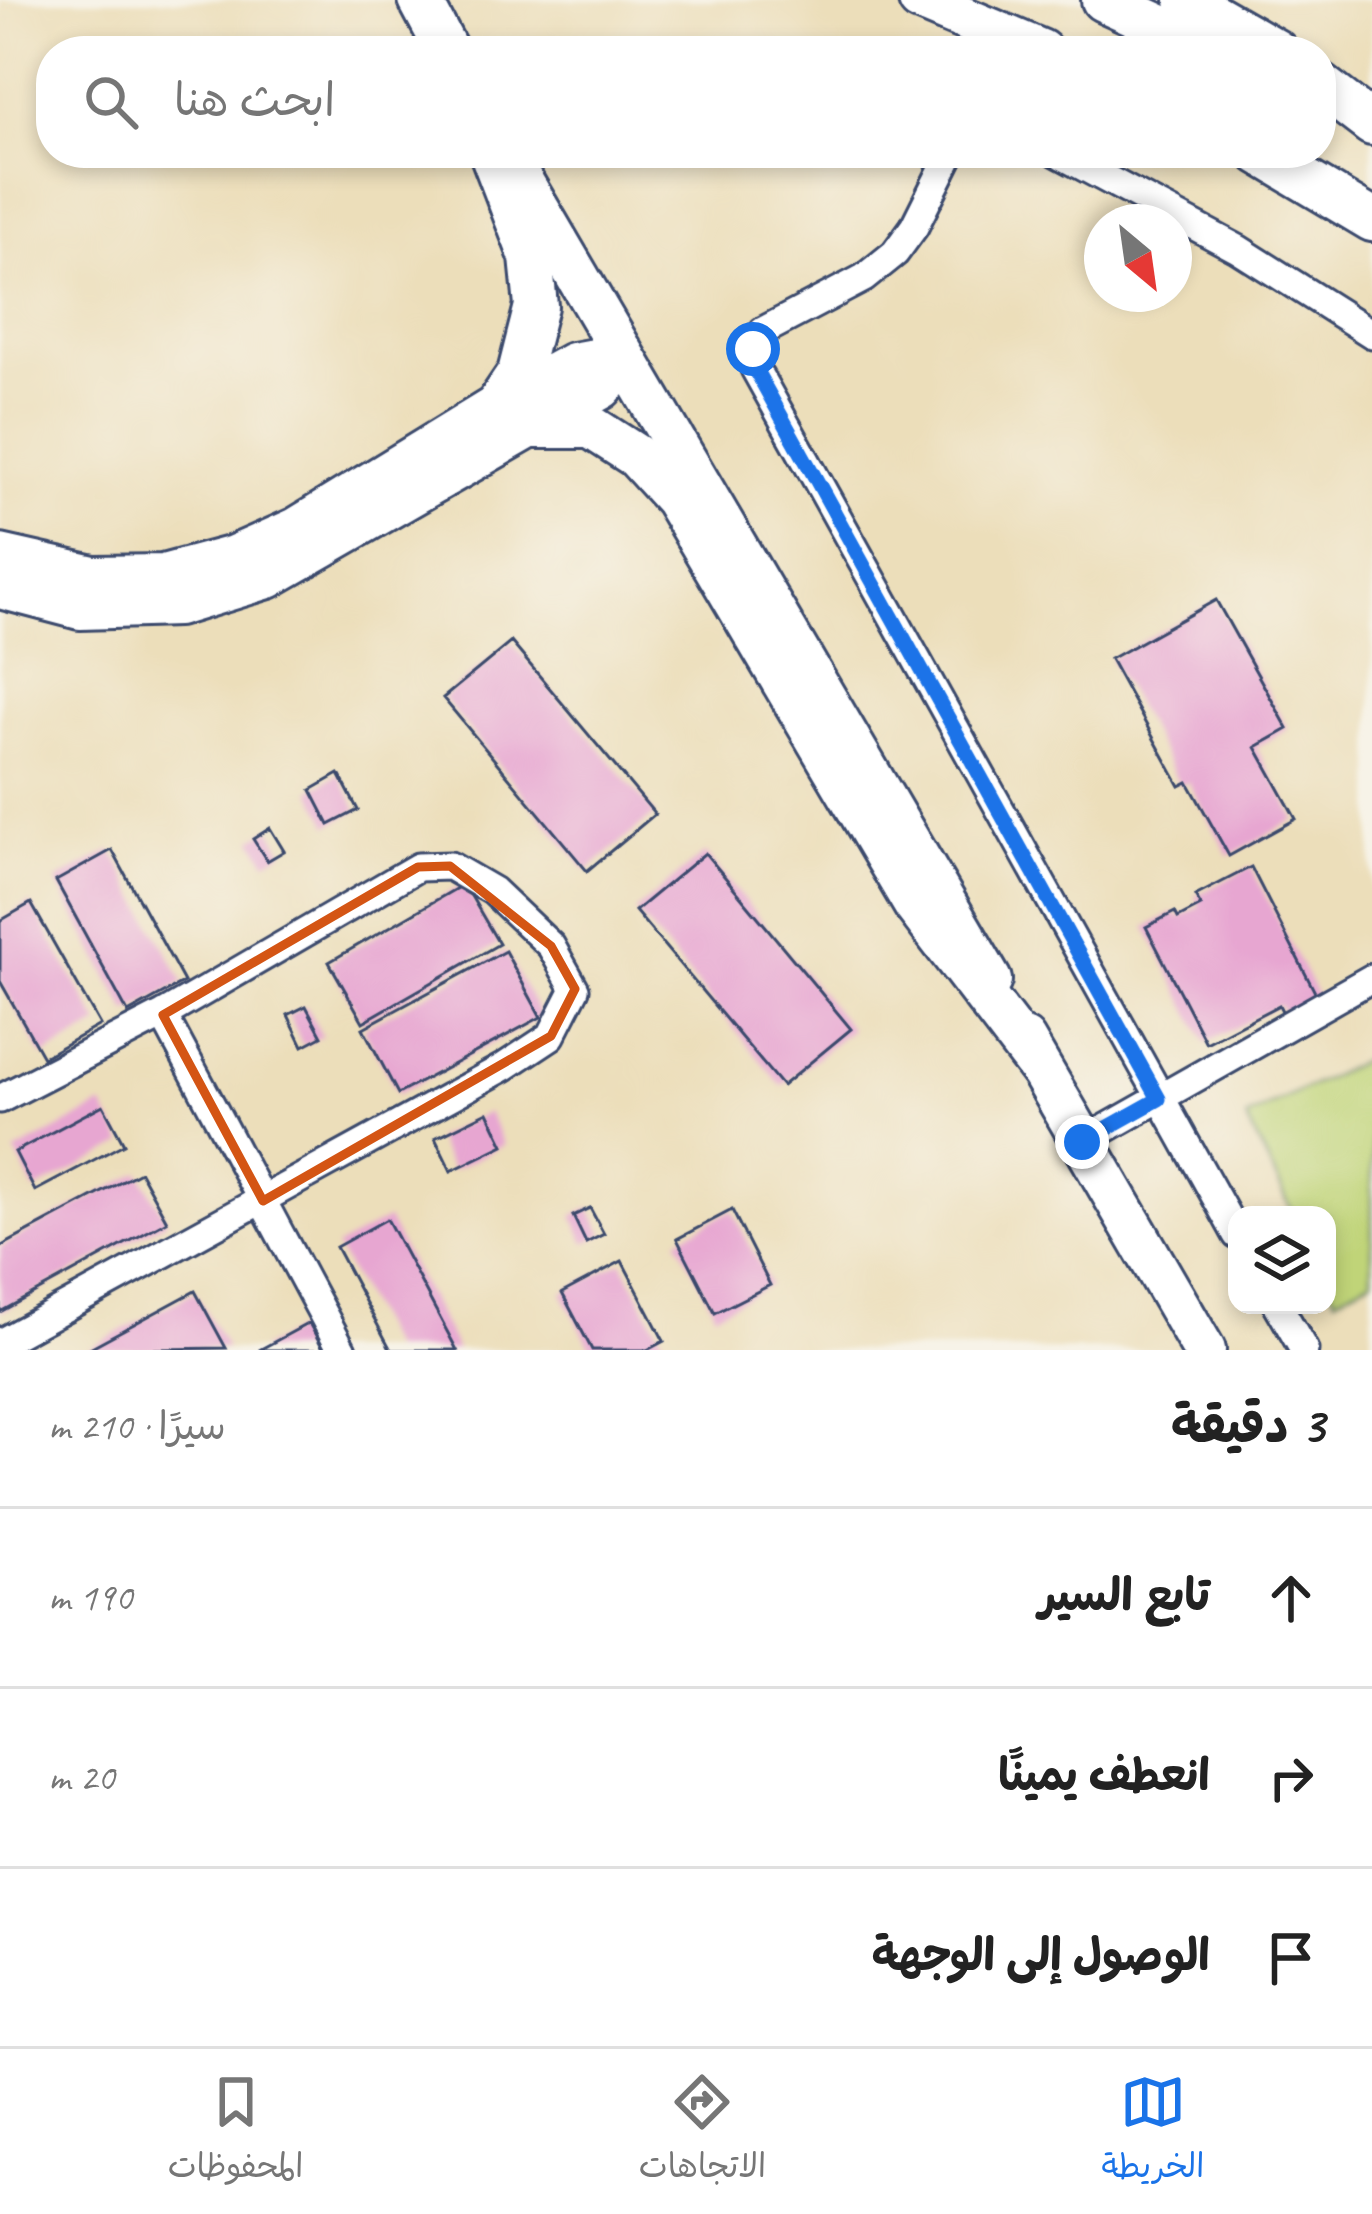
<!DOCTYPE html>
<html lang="ar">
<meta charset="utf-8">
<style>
body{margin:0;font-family:Caveat,"Playpen Sans Arabic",sans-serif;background:#f2f2f2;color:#222;direction:rtl}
.controls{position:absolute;right:36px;bottom:36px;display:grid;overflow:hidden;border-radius:24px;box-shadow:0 6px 18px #0003}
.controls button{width:108px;height:108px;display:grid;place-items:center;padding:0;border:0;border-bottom:3px solid #e0e0e0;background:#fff;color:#222;font:60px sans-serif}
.compass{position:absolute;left:1084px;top:204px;width:108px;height:108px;border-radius:50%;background:#fff;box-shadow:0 6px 18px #0003;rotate:151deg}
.stop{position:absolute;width:36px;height:36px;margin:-27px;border:9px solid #1a73e8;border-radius:50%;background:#fff}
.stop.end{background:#1a73e8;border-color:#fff;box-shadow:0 3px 12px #0008}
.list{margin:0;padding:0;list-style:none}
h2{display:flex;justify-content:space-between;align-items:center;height:156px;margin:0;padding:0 48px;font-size:51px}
h2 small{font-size:39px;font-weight:400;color:#767676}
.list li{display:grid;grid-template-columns:78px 1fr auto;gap:36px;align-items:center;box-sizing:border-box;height:180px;padding:0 48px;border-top:3px solid #e0e0e0}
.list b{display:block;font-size:45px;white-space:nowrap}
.list em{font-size:39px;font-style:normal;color:#767676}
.icon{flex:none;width:66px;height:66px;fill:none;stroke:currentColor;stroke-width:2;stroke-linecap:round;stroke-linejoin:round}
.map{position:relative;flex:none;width:1372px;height:1350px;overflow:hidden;direction:ltr}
.search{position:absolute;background:#fff;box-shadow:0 6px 18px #0003;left:36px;right:36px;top:36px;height:132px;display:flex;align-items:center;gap:30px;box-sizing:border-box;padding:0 42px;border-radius:48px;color:#767676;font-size:45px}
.sheet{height:696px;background:#fff}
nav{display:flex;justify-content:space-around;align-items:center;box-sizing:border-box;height:168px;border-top:3px solid #e0e0e0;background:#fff;font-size:33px;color:#767676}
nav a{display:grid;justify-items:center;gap:6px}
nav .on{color:#1a73e8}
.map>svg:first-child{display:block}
.pitch{fill:#c0d478;stroke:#6e826b;stroke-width:3}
.building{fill:#e7a6d1}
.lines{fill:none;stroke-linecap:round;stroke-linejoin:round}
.minor-casing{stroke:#3a496c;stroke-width:33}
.primary-casing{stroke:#3a496c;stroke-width:48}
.trunk-casing{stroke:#3a496c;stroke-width:48}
.minor{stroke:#fff;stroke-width:27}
.primary{stroke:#fff;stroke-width:42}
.trunk{stroke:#fff;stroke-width:42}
.route{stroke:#1a73e8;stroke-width:15}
.marked{fill:none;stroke:#d45514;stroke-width:9;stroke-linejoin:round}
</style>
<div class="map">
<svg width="1372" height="1350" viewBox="0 0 1372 1350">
<rect width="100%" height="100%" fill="#f7f3e8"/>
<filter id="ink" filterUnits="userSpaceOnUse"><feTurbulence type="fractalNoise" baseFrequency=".00833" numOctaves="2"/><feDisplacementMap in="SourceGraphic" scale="24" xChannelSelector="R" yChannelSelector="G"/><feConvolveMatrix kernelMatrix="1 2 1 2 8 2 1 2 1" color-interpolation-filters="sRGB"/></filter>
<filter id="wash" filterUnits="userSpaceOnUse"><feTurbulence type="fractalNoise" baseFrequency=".004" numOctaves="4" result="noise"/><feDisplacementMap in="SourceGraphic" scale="48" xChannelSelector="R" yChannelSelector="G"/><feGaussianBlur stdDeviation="2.7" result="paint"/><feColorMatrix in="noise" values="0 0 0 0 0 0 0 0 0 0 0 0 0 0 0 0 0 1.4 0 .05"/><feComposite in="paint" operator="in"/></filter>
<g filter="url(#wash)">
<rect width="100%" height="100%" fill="#ecdeba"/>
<path class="pitch" d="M1364,1060L1372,1077V1279L1335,1298L1327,1281V1215H1294L1246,1118Z"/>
<g id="blocks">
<path class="building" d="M1216,600L1288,729L1256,747L1296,819L1229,856L1188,782L1180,786L1110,659Z
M511,642L655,814L587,871L443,698Z
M339,774L358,810L329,825L311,790Z
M270,828L284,851L267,861L253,839Z
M112,850L184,982L128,1013L56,881Z
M705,853L851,1029L782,1086L635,911Z
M1251,867L1321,1004L1287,1021L1279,1005L1206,1043L1146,927L1175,912L1178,918L1201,906L1195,896Z
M464,884L499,944L363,1022L329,962Z
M31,903L100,1025L43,1057L0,981V921Z
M505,951L541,1017L398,1094L363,1028Z
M306,1006L322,1036L303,1046L288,1015Z
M103,1105L124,1144L35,1191L15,1152Z
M488,1112L504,1145L451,1171L435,1138Z
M140,1172L167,1221L0,1312V1247Z
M590,1208L604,1234L586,1243L573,1216Z
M732,1210L770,1285L715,1313L677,1239Z
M387,1219L457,1350H391L336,1247Z
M622,1261L664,1341L647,1350H592L562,1293Z
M195,1291L226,1348L86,1350Z
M309,1323L324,1350H259Z"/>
</g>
</g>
<g filter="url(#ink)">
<use href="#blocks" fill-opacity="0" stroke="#3a496c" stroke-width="3"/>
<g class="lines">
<defs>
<path id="minor" d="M951,153L914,227L895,253L864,278L763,331L753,349L755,369L1237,1235
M1058,153L1238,249L1372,334
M163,1015L342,1350
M0,1099L163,1015L418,867L450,866L493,891L551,946L575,989L551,1036L504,1067L0,1343
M1082,1142L1372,978
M1278,1305L1304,1350"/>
<path id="primary" d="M420,0L447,51
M505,153L990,980
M1024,1040L1204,1350"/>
<path id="trunk" d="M920,0L1041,51
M1103,0L1215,51
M1187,0L1276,51
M1321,85L1372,124
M1260,153L1372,220
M497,406L573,364L622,355
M536,424L601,388L625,361
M0,556L93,577L163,576L234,557L297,529L496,407L519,373L536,306L531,257L491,153
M0,587L80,608L177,605L268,577L529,427H591L636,456L675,499L915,905L1041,1070"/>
</defs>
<use href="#minor" class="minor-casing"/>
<use href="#primary" class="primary-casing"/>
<use href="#trunk" class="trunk-casing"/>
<use href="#minor" class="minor"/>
<use href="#primary" class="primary"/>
<use href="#trunk" class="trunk"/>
</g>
</g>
<g class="lines" filter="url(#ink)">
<path class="route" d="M753,349L755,369L1159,1099L1082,1142"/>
</g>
<path class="marked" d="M450,866L551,946L575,989L551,1036L263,1201L163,1015L418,867Z"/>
</svg>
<div class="controls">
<button><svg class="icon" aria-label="layers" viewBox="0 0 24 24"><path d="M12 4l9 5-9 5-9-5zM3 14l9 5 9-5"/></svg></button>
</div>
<svg class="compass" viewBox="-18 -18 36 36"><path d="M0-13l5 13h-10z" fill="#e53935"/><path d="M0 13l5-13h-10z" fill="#767676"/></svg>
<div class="stop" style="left:753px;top:349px"></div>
<div class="stop end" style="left:1082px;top:1142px"></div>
<div class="search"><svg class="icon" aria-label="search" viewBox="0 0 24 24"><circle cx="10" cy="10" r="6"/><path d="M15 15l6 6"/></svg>ابحث هنا</div>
</div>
<section class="sheet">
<h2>3 دقيقة<small>سيرًا · 210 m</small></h2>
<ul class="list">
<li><svg class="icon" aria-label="ahead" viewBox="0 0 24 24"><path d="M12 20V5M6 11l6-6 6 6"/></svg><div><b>تابع السير</b></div><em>190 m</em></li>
<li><svg class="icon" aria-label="right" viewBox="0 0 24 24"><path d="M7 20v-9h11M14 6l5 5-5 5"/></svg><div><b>انعطف يمينًا</b></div><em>20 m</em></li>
<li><svg class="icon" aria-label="arrive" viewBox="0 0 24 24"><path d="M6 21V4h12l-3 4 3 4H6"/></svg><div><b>الوصول إلى الوجهة</b></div></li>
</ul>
</section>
<nav>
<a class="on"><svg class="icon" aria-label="map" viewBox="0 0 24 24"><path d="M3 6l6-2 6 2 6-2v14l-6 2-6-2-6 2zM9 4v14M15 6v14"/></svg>الخريطة</a>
<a><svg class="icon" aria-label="directions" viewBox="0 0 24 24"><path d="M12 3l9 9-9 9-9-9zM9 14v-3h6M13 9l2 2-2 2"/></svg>الاتجاهات</a>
<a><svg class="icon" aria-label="saved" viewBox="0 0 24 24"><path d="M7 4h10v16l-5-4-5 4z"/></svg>المحفوظات</a>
</nav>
